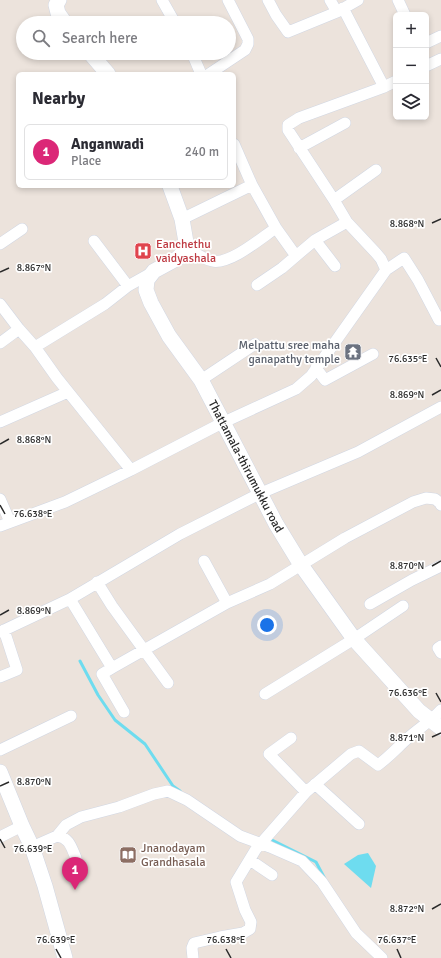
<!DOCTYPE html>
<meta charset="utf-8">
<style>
body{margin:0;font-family:Signika,sans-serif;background:#f7f7f7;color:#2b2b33}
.controls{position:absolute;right:12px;top:12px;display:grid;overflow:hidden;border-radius:6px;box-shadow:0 2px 6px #0003}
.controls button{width:36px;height:36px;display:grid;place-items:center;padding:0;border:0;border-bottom:1px solid #e1e1e2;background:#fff;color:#2b2b33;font:20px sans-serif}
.you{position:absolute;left:267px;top:625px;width:14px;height:14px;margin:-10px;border:3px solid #fff;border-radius:50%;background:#1a73e8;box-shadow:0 0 0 6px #1a73e833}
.badge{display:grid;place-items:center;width:26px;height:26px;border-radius:50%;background:#db2777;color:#fff;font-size:13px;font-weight:700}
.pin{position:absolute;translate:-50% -33px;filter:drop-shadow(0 1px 2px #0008)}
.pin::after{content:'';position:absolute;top:21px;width:14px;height:12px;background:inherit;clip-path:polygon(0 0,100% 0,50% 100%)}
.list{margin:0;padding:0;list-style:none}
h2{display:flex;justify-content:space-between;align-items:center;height:52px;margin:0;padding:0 16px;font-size:17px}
h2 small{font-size:13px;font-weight:400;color:#7c7c81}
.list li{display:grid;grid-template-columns:26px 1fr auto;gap:12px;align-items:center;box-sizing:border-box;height:56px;margin:0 8px 8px;padding:0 8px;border:1px solid #e1e1e2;border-radius:6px}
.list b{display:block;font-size:15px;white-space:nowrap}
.list p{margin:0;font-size:13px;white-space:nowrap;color:#7c7c81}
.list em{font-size:13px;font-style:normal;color:#7c7c81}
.icon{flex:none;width:22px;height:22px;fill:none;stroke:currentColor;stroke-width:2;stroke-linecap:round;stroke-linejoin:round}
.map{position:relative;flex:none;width:441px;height:958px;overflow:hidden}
.search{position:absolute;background:#fff;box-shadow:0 2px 6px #0003;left:16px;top:16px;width:220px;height:44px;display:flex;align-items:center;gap:10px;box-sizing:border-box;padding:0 14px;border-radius:22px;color:#7c7c81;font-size:15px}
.panel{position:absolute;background:#fff;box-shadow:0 2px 6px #0003;left:16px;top:72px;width:220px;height:116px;border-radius:6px}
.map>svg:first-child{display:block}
.water{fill:#6edcef}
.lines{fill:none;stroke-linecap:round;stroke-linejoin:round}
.stream{stroke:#6edcef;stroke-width:3}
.street-casing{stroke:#d1d7e3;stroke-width:12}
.secondary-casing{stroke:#d1d7e3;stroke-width:16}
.street{stroke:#fff;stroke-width:11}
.secondary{stroke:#fff;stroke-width:15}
.ticks{fill:none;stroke:#2a2a2a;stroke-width:1.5}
.labels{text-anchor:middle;stroke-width:3.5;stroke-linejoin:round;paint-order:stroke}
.health-label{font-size:12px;fill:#be3a42;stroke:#fff;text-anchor:start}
.worship-label{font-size:12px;fill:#5b616d;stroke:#fff;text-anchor:end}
.street-label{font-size:12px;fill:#2a2a2a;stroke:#fff}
.education-label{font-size:12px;fill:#785e54;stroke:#fff;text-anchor:start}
.ticks-label{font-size:10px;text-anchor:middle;fill:#2a2a2a;stroke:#fff;stroke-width:3.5;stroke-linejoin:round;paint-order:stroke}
</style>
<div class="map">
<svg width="441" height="958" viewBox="0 0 441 958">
<rect width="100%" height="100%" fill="#ece3dc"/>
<path class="water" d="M368,853L376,866L371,888L344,864L358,855Z"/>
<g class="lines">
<path class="stream" d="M80,661L98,695L115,720L145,744L173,786L180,791
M270,839L316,862L325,879"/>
<defs>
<path id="street" d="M162,0L175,23
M268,0L276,15L288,32L337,12L358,0
M330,0L337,12
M398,0L405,15
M343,8L384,87
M426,43L441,36
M192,53L201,74
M426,66L441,59
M209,74L245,50L248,44V39L228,0
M234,144L252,185L276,228L296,256L282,268L257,285
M299,148L345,123
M334,200L376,170
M182,219L252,185
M315,240L335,266
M94,241L128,286
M0,244L22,229
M187,248C194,252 203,259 212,261C230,265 261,238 276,228
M296,256L315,240L347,222
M386,270L404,258L418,280L439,320
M0,304L19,329L35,347L57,378L131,470
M0,343L19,329
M35,347L105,304L128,286L153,272
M316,368L325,380L373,354
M201,380L255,344
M0,422L68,392
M0,499L10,522
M0,526L65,502L131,470L222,423L296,389L311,376L386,270L381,259L376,253L347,222L334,200L288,130V125L299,118L384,87L396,81
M204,561L227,603
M97,582L112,606L168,683
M70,599L112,668L102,674L124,712
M370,604L412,580L441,566
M0,632L70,599L180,534L261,493L358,452L441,407
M441,646L438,648L441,653
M112,668L227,603L270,584L345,538L413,502L426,498L435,499L440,503L441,505
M0,677L17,670L4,630
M265,694L354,639L403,606
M291,738L269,754L306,792
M0,750L71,716
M315,784L359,824
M57,836C70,838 71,847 76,858
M0,837L22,826
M32,847L57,836L66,825L81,817L119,807L154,794L168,791L187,800L240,836L270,847L302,861L322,882L356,933L382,958
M250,860L272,875
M193,958L192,948L194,943L220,937L243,933L250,929L251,922L245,910L236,882L256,849L306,792L351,754L359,751L378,765C389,757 398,747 408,738C419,728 430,722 441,710"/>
<g id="secondary">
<path d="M59,0L56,5L58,13L65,23"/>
<path d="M90,53L108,74"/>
<path id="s1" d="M170,186L182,219L187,248L178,258L154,271L147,280L146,290L151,303L169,336L201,380L276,524L301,565L354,639L419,711L441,728"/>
<path d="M0,772L22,826L32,847L45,886L65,958"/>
</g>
</defs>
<use href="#street" class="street-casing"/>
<use href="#secondary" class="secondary-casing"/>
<use href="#street" class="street"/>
<use href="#secondary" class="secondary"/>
</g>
<path class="ticks" d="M432,223L441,219M0,272L9,268M436,358L441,367M432,395L441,390M0,444L9,439M0,505L5,514M432,566L441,561M0,615L9,610M436,693L441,702M432,737L441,733M0,786L9,782M0,839L5,848M432,909L441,904M56,949L61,958M226,949L231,958M397,949L401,958"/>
<defs>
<symbol id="hospital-square" viewBox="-11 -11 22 22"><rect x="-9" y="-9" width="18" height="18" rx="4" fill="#e0444e" stroke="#fff"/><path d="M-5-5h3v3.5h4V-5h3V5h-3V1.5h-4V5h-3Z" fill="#fff"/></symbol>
<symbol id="temple-square" viewBox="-11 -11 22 22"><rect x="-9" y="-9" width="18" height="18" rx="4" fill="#6b7280" stroke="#fff"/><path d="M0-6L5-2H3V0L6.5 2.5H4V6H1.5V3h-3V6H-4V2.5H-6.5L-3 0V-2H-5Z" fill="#fff"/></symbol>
<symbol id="library-square" viewBox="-11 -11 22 22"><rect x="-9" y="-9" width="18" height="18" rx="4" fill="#8d6e63" stroke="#fff"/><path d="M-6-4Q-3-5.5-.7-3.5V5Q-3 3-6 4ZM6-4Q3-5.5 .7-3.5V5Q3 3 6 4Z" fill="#fff"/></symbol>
</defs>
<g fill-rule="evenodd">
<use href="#hospital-square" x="133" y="241" width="20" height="20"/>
<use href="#temple-square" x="343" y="342" width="20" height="20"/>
<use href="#library-square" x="118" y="845" width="20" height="20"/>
</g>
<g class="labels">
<g class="health-label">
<text x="156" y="248">Eanchethu<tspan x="156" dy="14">vaidyashala</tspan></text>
</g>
<g class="worship-label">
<text x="340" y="349">Melpattu sree maha<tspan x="340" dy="14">ganapathy temple</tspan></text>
</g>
<g class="street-label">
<text dy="4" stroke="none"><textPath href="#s1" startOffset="330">Thattamala-thirumukku road</textPath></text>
</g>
<g class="education-label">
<text x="141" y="852">Jnanodayam<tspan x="141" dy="14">Grandhasala</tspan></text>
</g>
</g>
<g class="ticks-label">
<text x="407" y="227">8.868°N</text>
<text x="34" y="271">8.867°N</text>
<text x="408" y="362">76.635°E</text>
<text x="407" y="398">8.869°N</text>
<text x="34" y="443">8.868°N</text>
<text x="33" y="517">76.638°E</text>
<text x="407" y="569">8.870°N</text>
<text x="34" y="614">8.869°N</text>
<text x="408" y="696">76.636°E</text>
<text x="407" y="741">8.871°N</text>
<text x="34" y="785">8.870°N</text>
<text x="33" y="852">76.639°E</text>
<text x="407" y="912">8.872°N</text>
<text x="56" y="943">76.639°E</text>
<text x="226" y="943">76.638°E</text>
<text x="397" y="943">76.637°E</text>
</g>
</svg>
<div class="controls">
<button>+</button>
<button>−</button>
<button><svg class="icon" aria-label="layers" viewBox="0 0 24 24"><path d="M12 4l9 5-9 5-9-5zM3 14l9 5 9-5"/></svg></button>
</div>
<div class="you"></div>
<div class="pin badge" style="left:75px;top:890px">1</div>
<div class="search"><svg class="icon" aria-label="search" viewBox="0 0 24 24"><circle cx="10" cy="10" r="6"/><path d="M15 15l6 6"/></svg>Search here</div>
<section class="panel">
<h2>Nearby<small></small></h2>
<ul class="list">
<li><span class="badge">1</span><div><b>Anganwadi</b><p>Place</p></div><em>240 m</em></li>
</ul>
</section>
</div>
